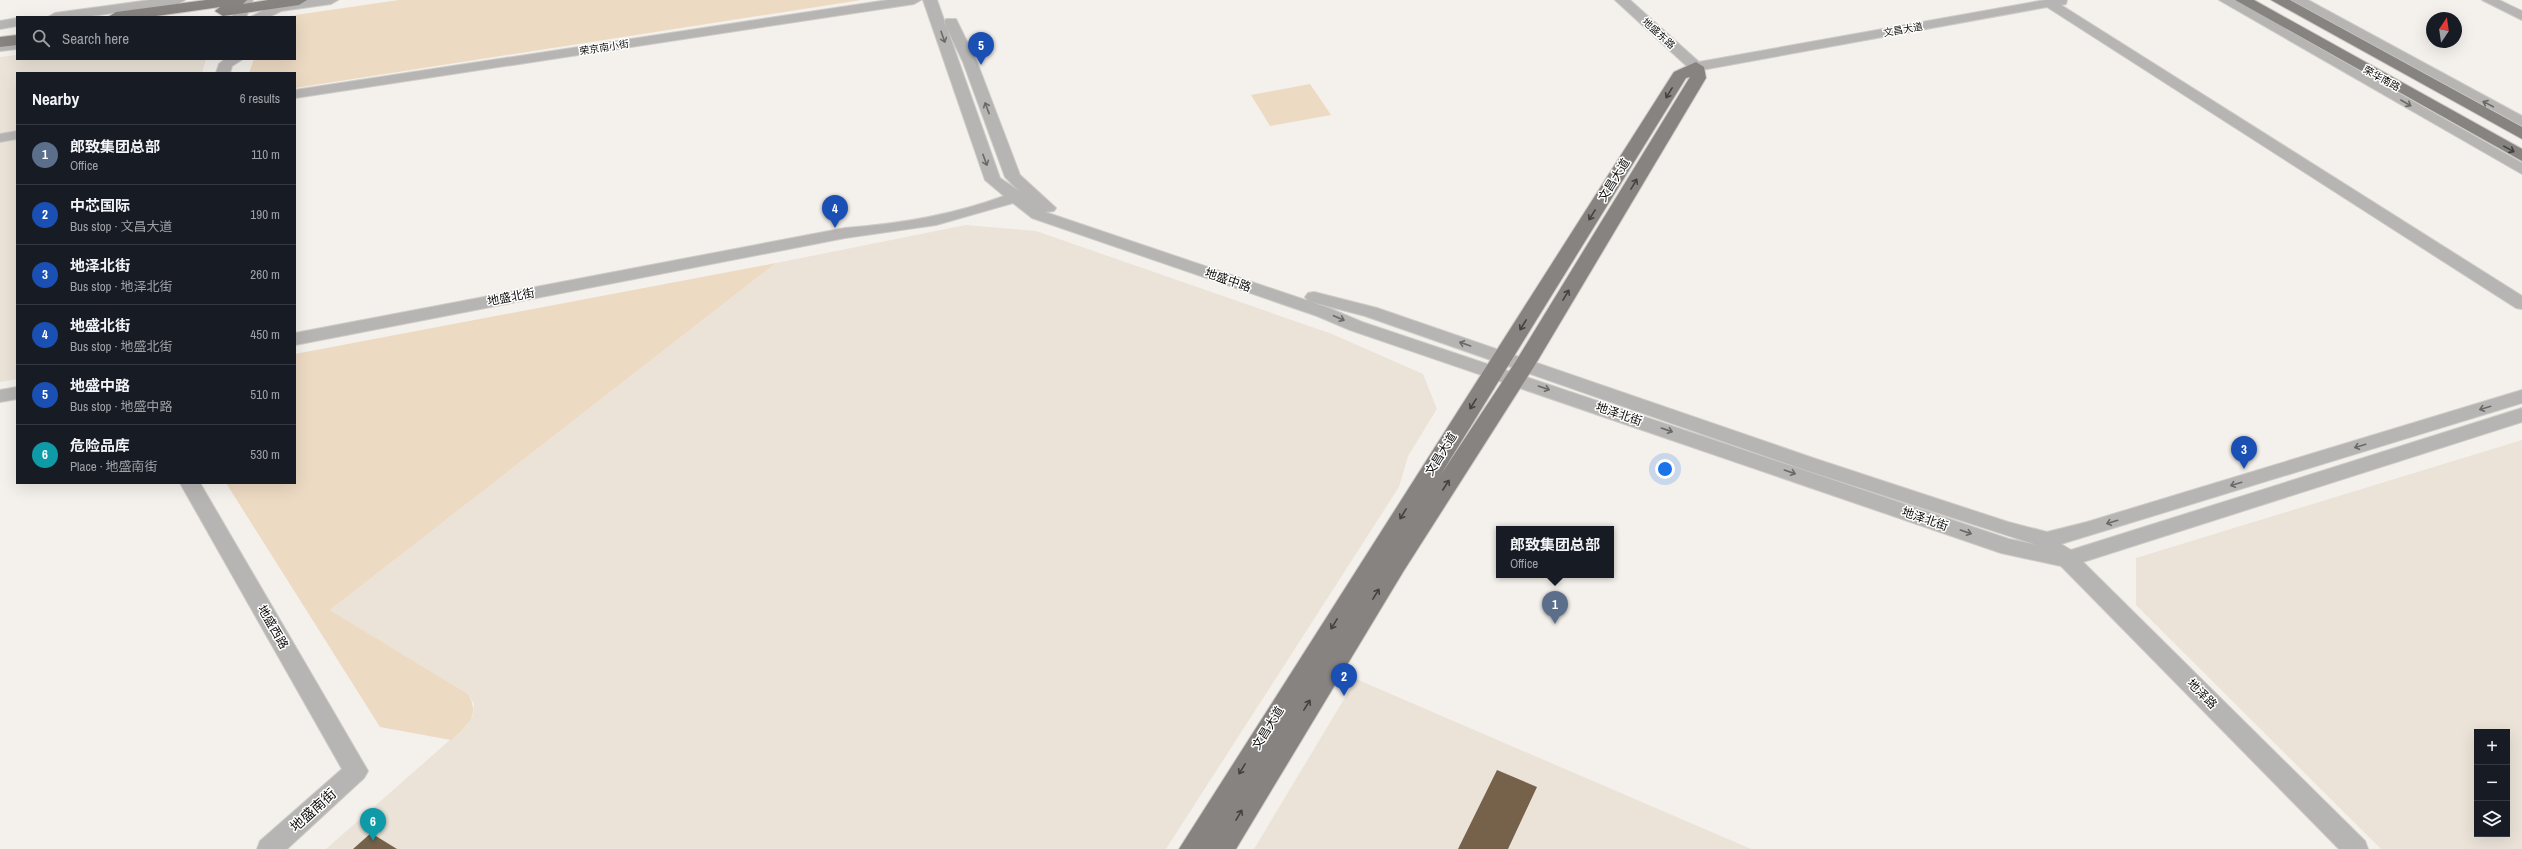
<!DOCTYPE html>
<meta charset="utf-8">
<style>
body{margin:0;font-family:"Archivo Narrow","Noto Sans SC",sans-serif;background:#20242c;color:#f1f3f6}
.controls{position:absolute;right:12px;bottom:12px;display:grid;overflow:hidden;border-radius:0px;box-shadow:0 4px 16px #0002}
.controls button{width:36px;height:36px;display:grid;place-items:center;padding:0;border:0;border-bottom:1px solid #363941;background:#171b24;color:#f1f3f6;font:20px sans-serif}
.compass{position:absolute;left:2426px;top:12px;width:36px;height:36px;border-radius:50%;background:#171b24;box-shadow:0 4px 16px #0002;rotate:13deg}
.you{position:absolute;left:1665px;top:469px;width:14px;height:14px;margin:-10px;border:3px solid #fff;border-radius:50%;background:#1a73e8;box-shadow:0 0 0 6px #1a73e833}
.badge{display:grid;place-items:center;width:26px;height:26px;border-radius:50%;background:#96b4bf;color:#fff;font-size:13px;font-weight:700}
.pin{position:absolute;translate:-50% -33px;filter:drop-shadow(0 1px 2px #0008)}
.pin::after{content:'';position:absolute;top:21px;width:14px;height:12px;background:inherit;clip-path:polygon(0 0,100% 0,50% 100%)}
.popup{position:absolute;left:1496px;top:526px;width:118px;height:52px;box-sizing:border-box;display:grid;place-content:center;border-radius:0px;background:#171b24;filter:drop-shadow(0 1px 3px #0005);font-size:13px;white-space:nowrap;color:#9ea1a6}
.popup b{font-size:15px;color:#f1f3f6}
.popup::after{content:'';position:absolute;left:50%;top:100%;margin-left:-8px;border:8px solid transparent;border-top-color:#171b24}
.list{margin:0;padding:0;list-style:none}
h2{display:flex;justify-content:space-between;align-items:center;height:52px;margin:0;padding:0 16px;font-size:17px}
h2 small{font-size:13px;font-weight:400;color:#9ea1a6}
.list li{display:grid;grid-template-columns:26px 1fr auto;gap:12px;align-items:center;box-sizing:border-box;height:60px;padding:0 16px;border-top:1px solid #363941}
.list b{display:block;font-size:15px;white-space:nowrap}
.list p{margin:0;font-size:13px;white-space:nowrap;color:#9ea1a6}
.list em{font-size:13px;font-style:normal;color:#9ea1a6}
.icon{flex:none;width:22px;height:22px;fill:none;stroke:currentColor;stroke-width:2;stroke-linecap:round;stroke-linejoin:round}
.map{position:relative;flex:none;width:2522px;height:849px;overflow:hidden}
.search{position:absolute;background:#171b24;box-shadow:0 4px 16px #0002;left:16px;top:16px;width:280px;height:44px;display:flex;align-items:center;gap:10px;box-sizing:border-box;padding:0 14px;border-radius:0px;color:#9ea1a6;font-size:15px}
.panel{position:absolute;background:#171b24;box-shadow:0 4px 16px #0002;left:16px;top:72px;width:280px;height:412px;border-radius:0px}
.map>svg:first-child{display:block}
.built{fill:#ebe3d8;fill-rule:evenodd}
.green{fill:#eddac3}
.building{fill:#76624a}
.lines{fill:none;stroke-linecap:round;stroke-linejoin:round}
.minor-casing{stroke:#cfccc7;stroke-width:2}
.major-casing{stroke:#cfccc7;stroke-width:2}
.minor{fill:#b7b5b3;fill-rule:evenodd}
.major{fill:#878380;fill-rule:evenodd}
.oneway{stroke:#6b6967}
.oneway2{stroke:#444240}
.labels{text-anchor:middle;stroke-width:3;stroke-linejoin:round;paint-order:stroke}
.far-street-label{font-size:10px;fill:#0e0d0b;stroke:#fff}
.street-label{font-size:12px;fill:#0e0d0b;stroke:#fff}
.near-street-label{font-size:14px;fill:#0e0d0b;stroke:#fff}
</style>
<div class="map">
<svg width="2522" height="849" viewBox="0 0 2522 849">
<rect width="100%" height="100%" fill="#f4f0eb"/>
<path class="built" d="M17,55V59H206L202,73H17V379L0,382V57Z
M966,225L1036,231L1332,334L1423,374L1437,409L1408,456L1399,487L1166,849H326L467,725L473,715L474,704L468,694L330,610L776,263Z
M2522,440V849H2381L2136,605V558ZM2477,732H2507V834H2477Z
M1356,679L1751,849H1254Z"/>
<path class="green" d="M399,0H861L295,88V73H249L254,59H295V17H282Z
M1310,84L1331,115L1270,126L1251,95Z
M776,263L330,610L468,694C481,716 467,725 451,740L380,727L226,483H295V354Z"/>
<path class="building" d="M1497,770L1537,787L1508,849H1458Z
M371,833L397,849H353Z"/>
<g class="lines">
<defs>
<path id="minor" d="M150,0H185L178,4L84,17H48L55,13Z
M239,0H253L246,17H232Z
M305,0H338L331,4L281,11L269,17H251L273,5Z
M888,0H921L914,4L295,98V90Z
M923,0H937L1000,178L1019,191L1005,177L963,62L944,22L946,19H956L977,62L1020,175L1056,208L1054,211L1045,212L1329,308L1362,322L2009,539L2037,545L1802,469L1365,316L1308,301L1305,297L1308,293L1314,292L1377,308L1816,459L2008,522L2047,532L2087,522L2522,390V403L2061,544L2071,550L2522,408V422L2083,562L2365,841L2368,849H2339L2061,566L2001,553L1350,330L1317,316L1032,218L1013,203L936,225L845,238L295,345V333L845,228C899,224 953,215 1004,196L985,180Z
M1615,0H1630L1699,62L2045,0H2067L2066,4L2061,5L2522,296V309L2516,308L2047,7L1696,71L1691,70Z
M2219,0H2235L2522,163V174Z
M2291,0H2308L2522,116V126Z
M2482,0H2499L2522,11V20Z
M17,18V26L0,29V21Z
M17,41V49L0,51V43Z
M225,59H243L232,66L230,73H216L219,64Z
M17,131V139L0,142V134Z
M17,387V399L0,402V390Z
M180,483H200L368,771L364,778L287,849H257L260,841L342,769Z"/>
<path id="major" d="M206,0H247L243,4L268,0H307L299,5L223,16L215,11L220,7L149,17H108L116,12Z
M2235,0H2254L2522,149V161Z
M2271,0H2290L2522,127V139Z
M17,35V45L0,47V37Z
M1696,62L1704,67L1706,78L1535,365L1403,572L1236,849H1179L1672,75L1674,72ZM1690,77L1516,361L1440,476L1686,78Z"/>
</defs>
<use href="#minor" class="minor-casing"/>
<use href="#major" class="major-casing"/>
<use href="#minor" class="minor"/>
<use href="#major" class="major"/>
</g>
<defs><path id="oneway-shaft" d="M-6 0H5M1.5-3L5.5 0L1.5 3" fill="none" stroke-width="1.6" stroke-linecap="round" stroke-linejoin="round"/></defs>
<g class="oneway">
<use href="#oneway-shaft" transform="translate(943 37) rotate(71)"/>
<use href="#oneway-shaft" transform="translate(2406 103) rotate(30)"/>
<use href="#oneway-shaft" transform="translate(2488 104) rotate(-152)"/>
<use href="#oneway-shaft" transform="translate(987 108) rotate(-111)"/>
<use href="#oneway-shaft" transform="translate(985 160) rotate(70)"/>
<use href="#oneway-shaft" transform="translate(1339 318) rotate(23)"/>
<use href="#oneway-shaft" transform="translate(1465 344) rotate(-161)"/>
<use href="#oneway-shaft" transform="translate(1544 388) rotate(19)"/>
<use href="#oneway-shaft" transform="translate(2485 408) rotate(163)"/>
<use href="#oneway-shaft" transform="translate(1667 430) rotate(19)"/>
<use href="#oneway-shaft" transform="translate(2360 446) rotate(163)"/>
<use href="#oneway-shaft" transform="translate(1790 472) rotate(19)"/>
<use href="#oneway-shaft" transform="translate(2236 484) rotate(163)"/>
<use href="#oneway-shaft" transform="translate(2112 522) rotate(163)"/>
<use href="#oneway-shaft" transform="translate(1966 532) rotate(19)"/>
</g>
<g class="oneway2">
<use href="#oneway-shaft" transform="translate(1669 93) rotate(122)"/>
<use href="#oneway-shaft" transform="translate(2509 149) rotate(29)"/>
<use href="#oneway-shaft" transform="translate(1634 184) rotate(-59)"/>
<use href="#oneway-shaft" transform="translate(1592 215) rotate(122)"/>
<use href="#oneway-shaft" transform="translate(1566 295) rotate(-59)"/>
<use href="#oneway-shaft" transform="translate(1523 325) rotate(122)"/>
<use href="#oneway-shaft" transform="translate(1473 404) rotate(122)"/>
<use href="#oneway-shaft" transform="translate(1446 485) rotate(-57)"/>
<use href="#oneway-shaft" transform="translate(1403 514) rotate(122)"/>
<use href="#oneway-shaft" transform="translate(1376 594) rotate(-58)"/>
<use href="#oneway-shaft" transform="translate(1334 624) rotate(122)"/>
<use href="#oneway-shaft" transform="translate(1307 705) rotate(-58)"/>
<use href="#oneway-shaft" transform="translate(1242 769) rotate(122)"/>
<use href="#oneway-shaft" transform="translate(1239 815) rotate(-60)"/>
</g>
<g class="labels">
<g class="far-street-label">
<text transform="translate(1903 29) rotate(-10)" y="4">文昌大道</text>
<text transform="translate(1659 33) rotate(42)" y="4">地盛东路</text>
<text transform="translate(604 47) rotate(-9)" y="4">荣京南小街</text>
<text transform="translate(2382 78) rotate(29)" y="4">荣华南路</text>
</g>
<g class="street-label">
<text transform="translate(1614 180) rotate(-58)" y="4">文昌大道</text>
<text transform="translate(1228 280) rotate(19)" y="4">地盛中路</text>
<text transform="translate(511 297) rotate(-11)" y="4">地盛北街</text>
<text transform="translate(1619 414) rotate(19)" y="4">地泽北街</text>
<text transform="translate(1441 454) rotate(-58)" y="4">文昌大道</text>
<text transform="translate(1925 519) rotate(19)" y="4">地泽北街</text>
<text transform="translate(273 627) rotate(60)" y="4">地盛西路</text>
<text transform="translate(2202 694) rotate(45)" y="4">地泽路</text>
<text transform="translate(1268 728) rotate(-58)" y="4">文昌大道</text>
</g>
<g class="near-street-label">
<text transform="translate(313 810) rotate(-42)" y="5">地盛南街</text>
</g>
</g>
</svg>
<div class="controls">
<button>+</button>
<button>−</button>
<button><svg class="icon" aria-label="layers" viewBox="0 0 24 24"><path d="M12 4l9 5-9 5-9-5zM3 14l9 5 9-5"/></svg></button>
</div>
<svg class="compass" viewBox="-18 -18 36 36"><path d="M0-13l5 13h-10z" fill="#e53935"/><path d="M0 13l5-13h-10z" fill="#9ea1a6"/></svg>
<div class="you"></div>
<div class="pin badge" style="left:1555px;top:624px;background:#5c6f8a">1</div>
<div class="popup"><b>郎致集团总部</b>Office</div>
<div class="pin badge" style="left:1344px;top:696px;background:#1a4fb4">2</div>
<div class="pin badge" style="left:2244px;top:469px;background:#1a4fb4">3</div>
<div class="pin badge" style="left:835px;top:228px;background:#1a4fb4">4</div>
<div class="pin badge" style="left:981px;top:65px;background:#1a4fb4">5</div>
<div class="pin badge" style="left:373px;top:841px;background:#0f9aa8">6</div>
<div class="search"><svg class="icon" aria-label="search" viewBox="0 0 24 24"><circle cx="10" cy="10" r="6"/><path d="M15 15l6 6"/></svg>Search here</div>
<section class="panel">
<h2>Nearby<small>6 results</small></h2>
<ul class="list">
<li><span class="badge" style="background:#5c6f8a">1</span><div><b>郎致集团总部</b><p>Office</p></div><em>110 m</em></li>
<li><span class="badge" style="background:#1a4fb4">2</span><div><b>中芯国际</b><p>Bus stop · 文昌大道</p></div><em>190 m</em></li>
<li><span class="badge" style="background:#1a4fb4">3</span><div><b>地泽北街</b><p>Bus stop · 地泽北街</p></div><em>260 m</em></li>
<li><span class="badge" style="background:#1a4fb4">4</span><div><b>地盛北街</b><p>Bus stop · 地盛北街</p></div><em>450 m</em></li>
<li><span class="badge" style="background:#1a4fb4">5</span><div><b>地盛中路</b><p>Bus stop · 地盛中路</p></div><em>510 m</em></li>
<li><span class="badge" style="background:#0f9aa8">6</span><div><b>危险品库</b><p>Place · 地盛南街</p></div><em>530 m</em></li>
</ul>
</section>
</div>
